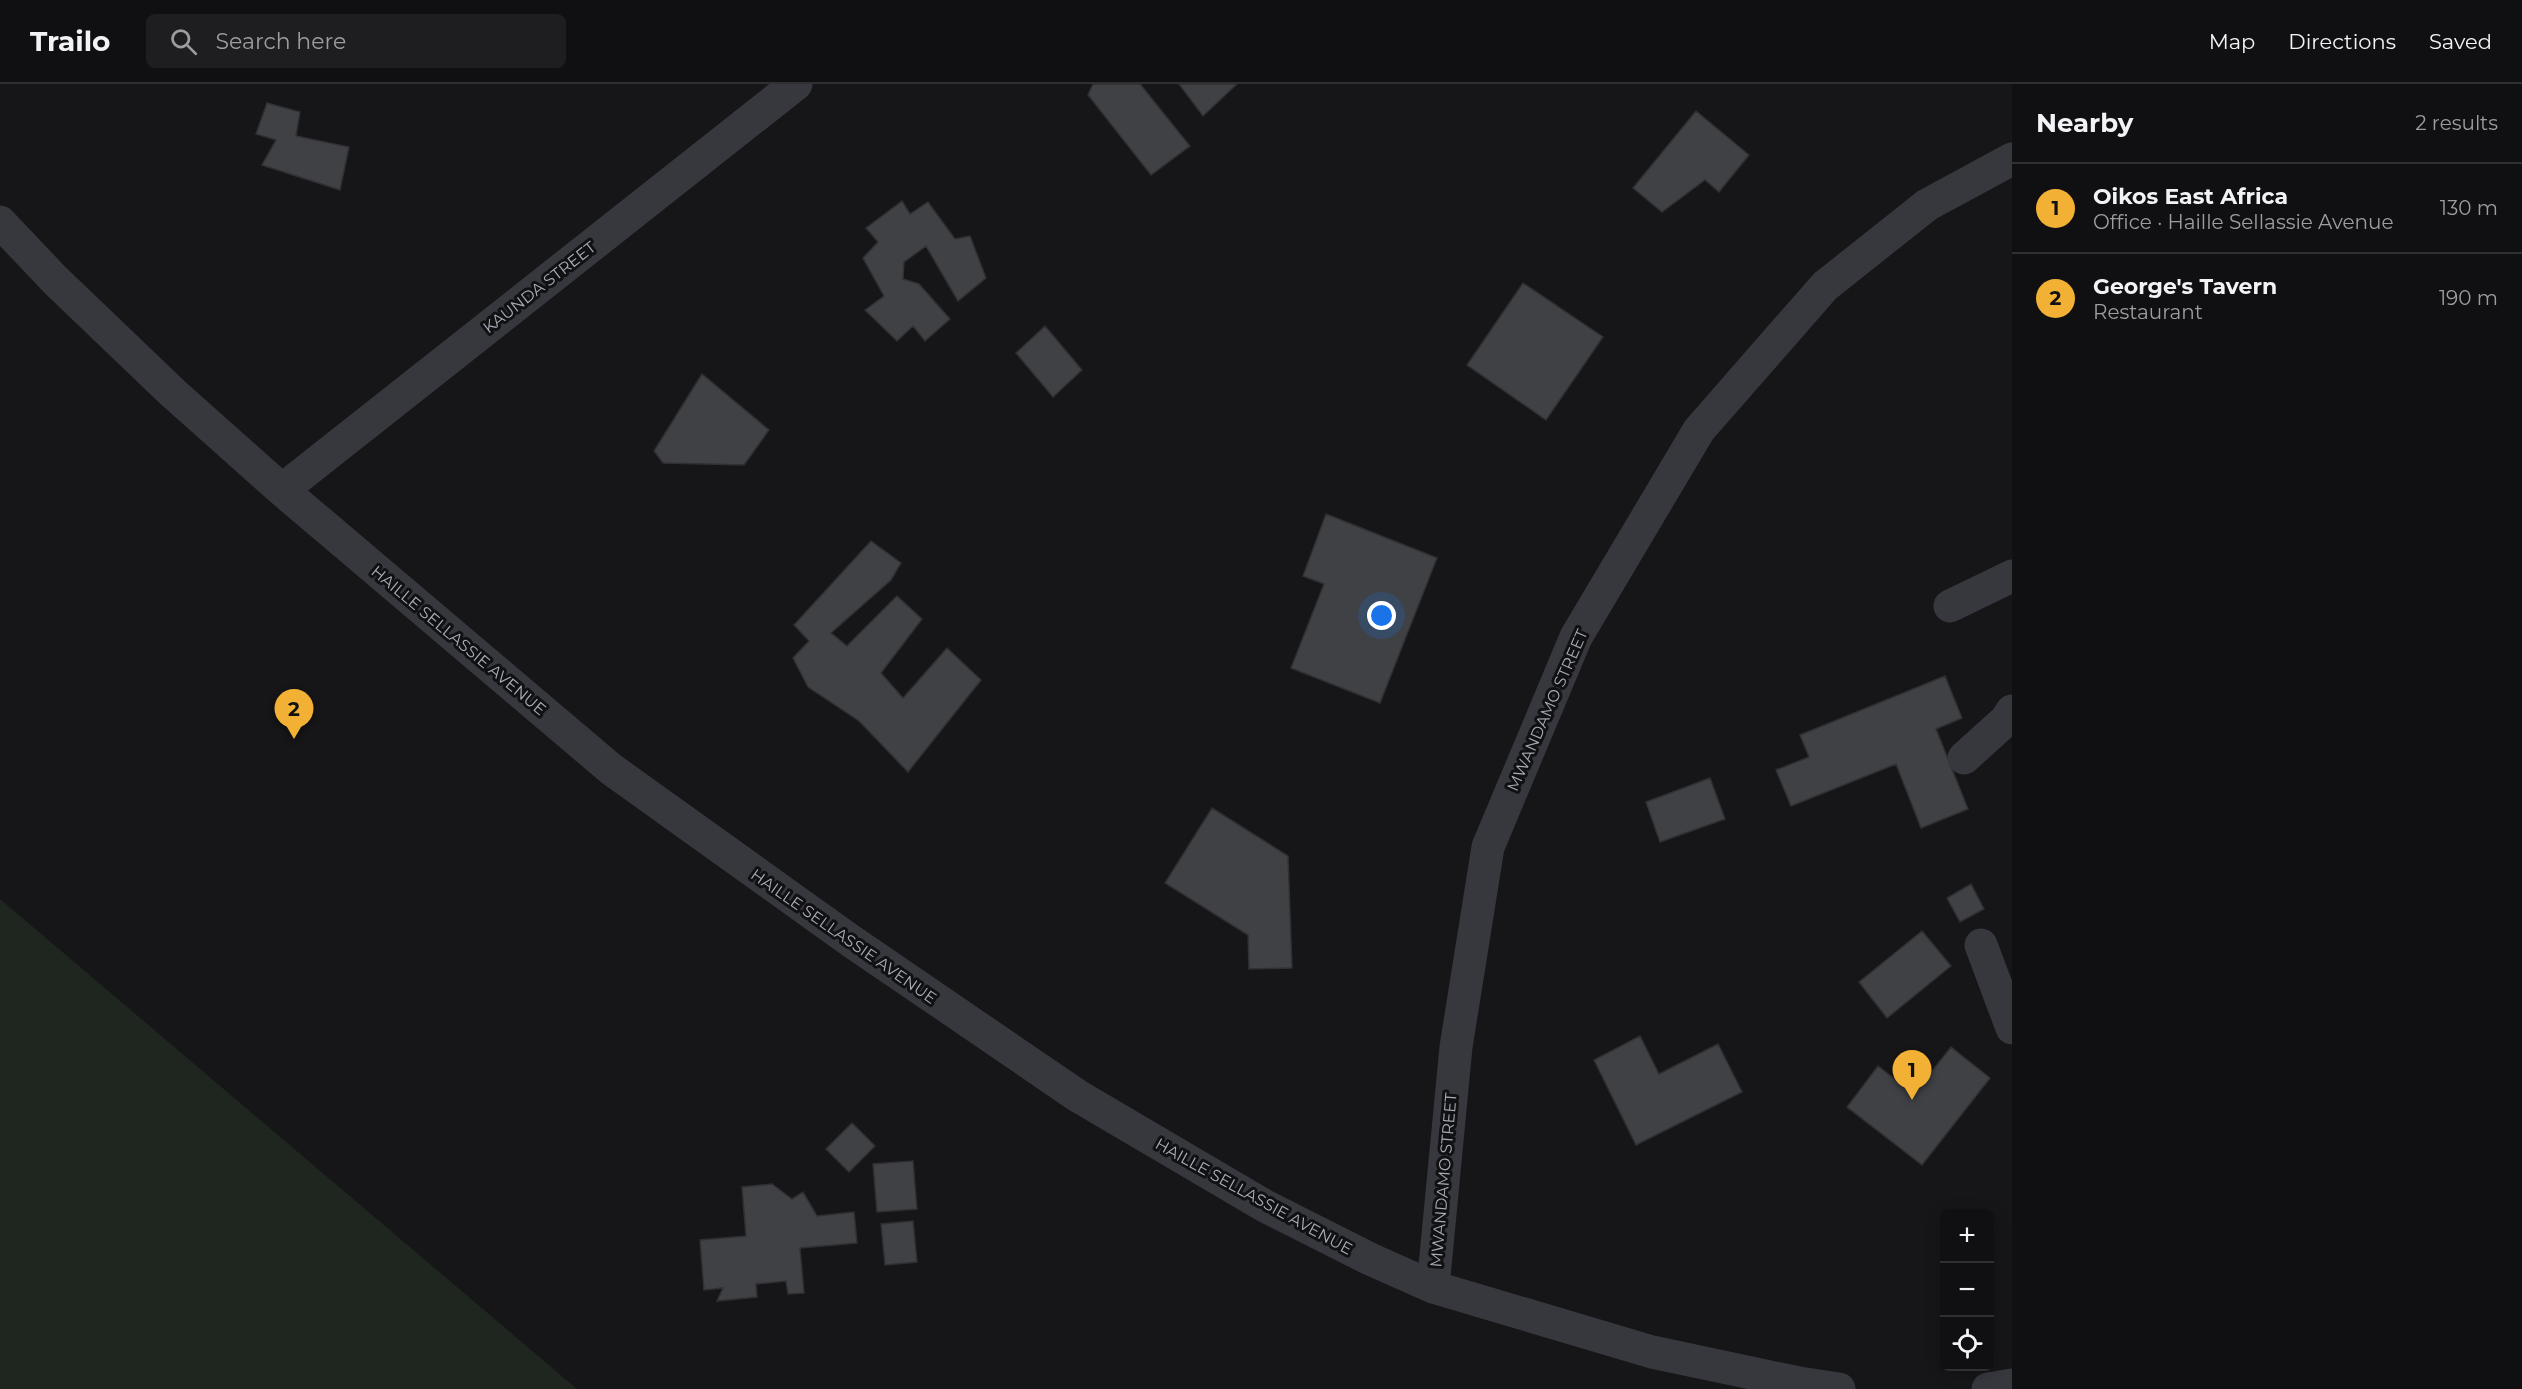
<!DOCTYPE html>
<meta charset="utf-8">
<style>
body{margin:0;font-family:Montserrat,sans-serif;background:#1e1e20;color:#f1f3f6}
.controls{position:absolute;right:18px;bottom:18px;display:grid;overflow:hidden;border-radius:9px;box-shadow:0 3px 15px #0003}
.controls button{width:54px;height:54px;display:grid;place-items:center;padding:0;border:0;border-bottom:2px solid #303032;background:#101012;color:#f1f3f6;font:30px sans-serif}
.you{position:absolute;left:1382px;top:532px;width:21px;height:21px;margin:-15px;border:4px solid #fff;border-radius:50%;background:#1a73e8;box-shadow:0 0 0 9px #1a73e833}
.badge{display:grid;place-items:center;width:39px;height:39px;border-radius:50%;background:#f2b134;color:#111;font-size:20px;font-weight:700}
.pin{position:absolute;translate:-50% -50px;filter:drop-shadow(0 2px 3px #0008)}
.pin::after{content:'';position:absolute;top:32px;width:21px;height:18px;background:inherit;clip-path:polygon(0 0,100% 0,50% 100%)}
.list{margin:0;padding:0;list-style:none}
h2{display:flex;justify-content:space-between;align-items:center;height:78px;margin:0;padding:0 24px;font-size:26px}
h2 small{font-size:20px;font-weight:400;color:#9c9d9f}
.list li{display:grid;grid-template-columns:39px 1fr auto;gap:18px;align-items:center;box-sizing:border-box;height:90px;padding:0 24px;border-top:2px solid #303032}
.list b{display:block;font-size:22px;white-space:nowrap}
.list p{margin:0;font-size:20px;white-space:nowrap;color:#9c9d9f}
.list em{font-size:20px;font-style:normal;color:#9c9d9f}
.icon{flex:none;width:33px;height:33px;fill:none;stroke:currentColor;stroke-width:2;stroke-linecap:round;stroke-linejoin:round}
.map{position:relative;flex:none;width:2012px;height:1305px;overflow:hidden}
header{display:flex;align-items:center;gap:36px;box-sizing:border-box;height:84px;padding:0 30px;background:#101012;border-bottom:2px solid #303032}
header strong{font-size:28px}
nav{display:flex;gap:33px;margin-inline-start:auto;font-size:21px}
.search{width:420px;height:54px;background:#1e1e20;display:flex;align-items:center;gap:15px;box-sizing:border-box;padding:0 21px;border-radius:9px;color:#9c9d9f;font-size:22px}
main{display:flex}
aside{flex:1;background:#101012}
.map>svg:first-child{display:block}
.green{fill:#1e261f}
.building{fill:#404145;stroke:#303034;stroke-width:1.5}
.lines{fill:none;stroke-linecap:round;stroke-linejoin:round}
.minor{stroke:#37383d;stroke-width:33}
.labels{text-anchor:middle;stroke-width:6;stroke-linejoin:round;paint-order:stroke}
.street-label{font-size:16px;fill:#a8adb8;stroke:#111113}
</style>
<header>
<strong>Trailo</strong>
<div class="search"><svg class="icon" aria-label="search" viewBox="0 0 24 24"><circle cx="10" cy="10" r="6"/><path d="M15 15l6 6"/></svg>Search here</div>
<nav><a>Map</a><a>Directions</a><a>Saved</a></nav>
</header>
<main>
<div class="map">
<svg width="2012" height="1305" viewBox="0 0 2012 1305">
<rect width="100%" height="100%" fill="#161618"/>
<path class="green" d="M0,815L577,1305H0Z"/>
<path class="building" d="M1093,0H1140L1190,62L1151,91L1088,11Z
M1179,0H1237L1203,32Z
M267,19L300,28L296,52L349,63L340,106L262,81L276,56L256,50Z
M1696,27L1749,71L1719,108L1705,96L1662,128L1633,104Z
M902,117L910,130L928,118L955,155L970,152L986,194L958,217L926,162L904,178L903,195L919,200L950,235L925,257L913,242L897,257L865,226L884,212L863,174L878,158L866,144Z
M1523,199L1603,253L1546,336L1467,281Z
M1045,242L1082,286L1053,313L1016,269Z
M702,290L769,346L744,381L663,379L654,367Z
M1326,430L1437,474L1380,619L1291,584L1324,500L1303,492Z
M871,457L901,479L891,496L831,549L847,562L897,512L922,535L881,589L903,614L947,564L981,596L908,688L859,637L808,603L793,574L809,557L794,541Z
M1945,592L1962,634L1936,645L1968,725L1921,744L1896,680L1791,722L1776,686L1809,673L1800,651Z
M1710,694L1725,735L1660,758L1646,718Z
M1212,724L1288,772L1292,884L1249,885L1248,851L1165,799Z
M1971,800L1984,825L1960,838L1947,814Z
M1922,847L1951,882L1887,934L1859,898Z
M1640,952L1659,990L1718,960L1742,1008L1636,1061L1594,976Z
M1951,963L1990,994L1922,1081L1847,1023L1878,982L1914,1010Z
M852,1039L875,1062L849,1088L826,1065Z
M913,1077L917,1125L877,1128L873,1080Z
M772,1100L792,1115L803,1108L817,1132L854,1128L857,1159L800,1164L804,1209L788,1210L786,1197L756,1200L757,1213L717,1217L723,1204L704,1206L700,1156L746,1152L742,1103Z
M913,1137L917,1178L885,1181L881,1140Z"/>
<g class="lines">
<path class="minor" d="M0,138L55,196L173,309L282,406L611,685L851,857L1078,1012L1265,1122L1370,1175L1433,1203L1652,1268L1799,1299L1839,1305
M282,406L796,0
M1950,522L2012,492
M1964,674L2006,636L2012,627
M1981,861L2012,944
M1433,1203L1456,963L1488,763L1576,553L1699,346L1825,202L1927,121L2012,75
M1988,1305L2012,1301"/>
</g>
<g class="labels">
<g class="street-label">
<text transform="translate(539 203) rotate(-38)" y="6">KAUNDA STREET</text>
<text transform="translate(459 556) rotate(40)" y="6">HAILLE SELLASSIE AVENUE</text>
<text transform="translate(1547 626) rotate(-66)" y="6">MWANDAMO STREET</text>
<text transform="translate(844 852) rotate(35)" y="6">HAILLE SELLASSIE AVENUE</text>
<text transform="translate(1443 1096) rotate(-85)" y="6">MWANDAMO STREET</text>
<text transform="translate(1254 1112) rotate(29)" y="6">HAILLE SELLASSIE AVENUE</text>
</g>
</g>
</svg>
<div class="controls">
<button>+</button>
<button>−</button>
<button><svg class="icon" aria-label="locate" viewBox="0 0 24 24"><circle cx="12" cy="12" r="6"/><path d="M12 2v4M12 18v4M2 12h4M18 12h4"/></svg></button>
</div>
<div class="you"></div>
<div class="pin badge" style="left:1912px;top:1016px">1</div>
<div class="pin badge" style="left:294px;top:655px">2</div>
</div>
<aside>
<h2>Nearby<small>2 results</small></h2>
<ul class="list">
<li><span class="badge">1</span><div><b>Oikos East Africa</b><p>Office · Haille Sellassie Avenue</p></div><em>130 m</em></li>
<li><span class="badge">2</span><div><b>George's Tavern</b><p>Restaurant</p></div><em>190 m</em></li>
</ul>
</aside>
</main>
